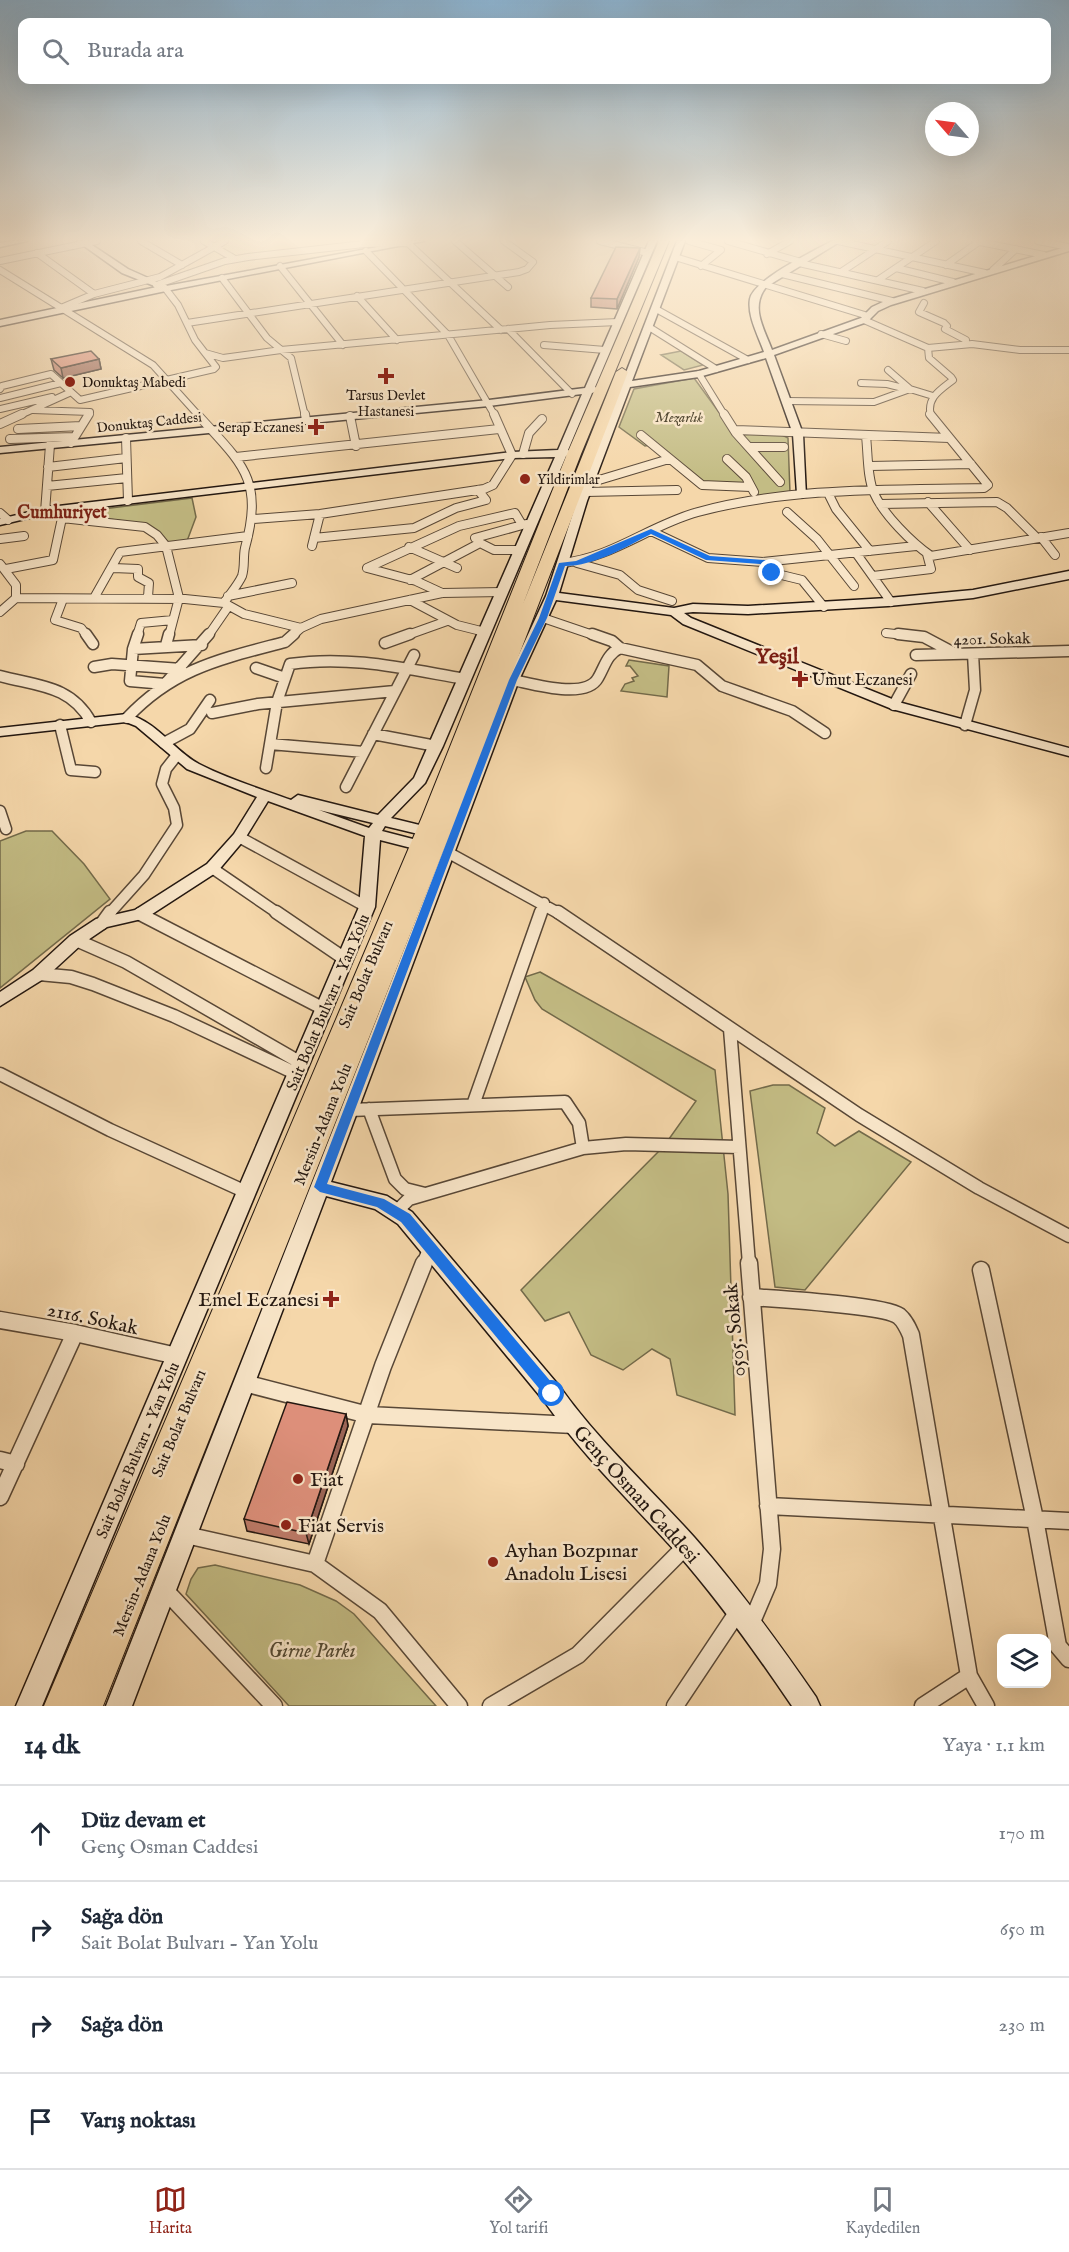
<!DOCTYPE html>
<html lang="tr">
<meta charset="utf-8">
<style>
body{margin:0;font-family:"IM FELL English",serif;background:#f2f2f3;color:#1f2937}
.controls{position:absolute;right:18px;bottom:18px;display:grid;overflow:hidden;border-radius:12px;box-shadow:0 6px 24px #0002}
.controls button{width:54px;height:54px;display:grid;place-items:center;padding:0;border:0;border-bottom:2px solid #e0e1e3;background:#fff;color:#1f2937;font:30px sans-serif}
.compass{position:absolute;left:925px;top:102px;width:54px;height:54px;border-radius:50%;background:#fff;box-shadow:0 6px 24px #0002;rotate:298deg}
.stop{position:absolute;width:18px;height:18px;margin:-14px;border:4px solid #1a73e8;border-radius:50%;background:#fff}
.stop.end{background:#1a73e8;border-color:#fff;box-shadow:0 2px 6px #0008}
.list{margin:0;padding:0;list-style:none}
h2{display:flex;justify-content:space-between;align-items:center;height:78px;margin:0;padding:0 24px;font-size:26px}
h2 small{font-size:20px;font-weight:400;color:#747a83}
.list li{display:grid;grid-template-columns:39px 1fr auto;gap:18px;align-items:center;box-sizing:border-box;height:96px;padding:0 24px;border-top:2px solid #e0e1e3}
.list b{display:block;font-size:22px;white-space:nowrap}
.list p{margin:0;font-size:20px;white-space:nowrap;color:#747a83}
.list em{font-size:20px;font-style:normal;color:#747a83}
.icon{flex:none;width:33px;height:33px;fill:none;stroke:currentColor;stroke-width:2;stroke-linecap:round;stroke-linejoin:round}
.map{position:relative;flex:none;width:1069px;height:1706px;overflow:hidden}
.search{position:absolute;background:#fff;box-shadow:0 6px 24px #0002;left:18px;right:18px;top:18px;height:66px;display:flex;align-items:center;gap:15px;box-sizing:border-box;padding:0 21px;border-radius:12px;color:#747a83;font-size:22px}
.sheet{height:462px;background:#fff}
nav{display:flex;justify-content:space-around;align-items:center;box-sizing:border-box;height:84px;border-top:2px solid #e0e1e3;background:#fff;font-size:16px;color:#747a83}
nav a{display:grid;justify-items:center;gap:3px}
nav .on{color:#8f2418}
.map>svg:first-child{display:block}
.green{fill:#c3bc84;stroke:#736a4a;stroke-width:1.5}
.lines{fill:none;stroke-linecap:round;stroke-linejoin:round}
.street-far4-casing{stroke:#584736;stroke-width:8}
.street-far3-casing{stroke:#584736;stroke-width:10}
.street-far2-casing{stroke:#584736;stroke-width:13}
.street-far1-casing{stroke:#584736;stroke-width:15}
.street-casing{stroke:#584736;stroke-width:19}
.secondary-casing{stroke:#231710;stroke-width:3}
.highway-casing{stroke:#231710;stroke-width:2}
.street-far4{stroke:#f8e5c8;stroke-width:6}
.street-far3{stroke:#f8e5c8;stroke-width:8}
.street-far2{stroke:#f8e5c8;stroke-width:10}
.street-far1{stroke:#f8e5c8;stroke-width:12}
.street{stroke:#f8e5c8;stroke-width:16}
.secondary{fill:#f8e5c8;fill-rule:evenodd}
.highway{fill:#f5d7aa;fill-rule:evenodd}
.wall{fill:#be7b69;stroke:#231710;stroke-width:1.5}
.shaded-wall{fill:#9b6455;stroke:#231710;stroke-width:1.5}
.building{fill:#dd8f7a;stroke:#231710;stroke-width:1.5}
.route{fill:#1a73e8}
.poi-dot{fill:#8f2418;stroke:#f8e5c8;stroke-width:2}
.labels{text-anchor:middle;stroke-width:5;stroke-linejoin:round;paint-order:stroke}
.far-poi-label{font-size:14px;fill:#231710;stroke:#f8e5c8;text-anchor:start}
.far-park-label{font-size:14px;font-style:italic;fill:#534933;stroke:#f8e5c8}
.far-street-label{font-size:14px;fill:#231710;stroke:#f8e5c8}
.street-label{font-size:16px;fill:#231710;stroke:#f8e5c8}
.poi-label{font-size:16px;fill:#231710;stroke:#f8e5c8;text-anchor:start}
.far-district-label{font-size:18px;font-weight:bold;fill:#7a1f14;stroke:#f8e5c8}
.near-poi-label{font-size:20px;fill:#231710;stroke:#f8e5c8;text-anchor:start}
.near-street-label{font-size:20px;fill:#231710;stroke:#f8e5c8}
.near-park-label{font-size:20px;font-style:italic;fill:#534933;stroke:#f8e5c8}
.district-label{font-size:22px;font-weight:bold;fill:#7a1f14;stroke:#f8e5c8}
</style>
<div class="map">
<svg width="1069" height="1706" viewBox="0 0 1069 1706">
<rect width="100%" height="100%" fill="#f5d7aa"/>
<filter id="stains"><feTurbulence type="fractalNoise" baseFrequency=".00333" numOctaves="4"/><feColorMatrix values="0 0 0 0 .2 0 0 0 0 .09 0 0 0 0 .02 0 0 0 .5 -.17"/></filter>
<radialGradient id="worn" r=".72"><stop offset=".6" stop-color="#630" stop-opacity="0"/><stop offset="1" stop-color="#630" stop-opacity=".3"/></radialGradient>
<path class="green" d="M681,351L703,365L684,370L661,355Z
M694,378L734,433L782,435L788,438L790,493L758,498L747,484H706L656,444L645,446L619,427L634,389Z
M192,498L196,517L187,541L169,543C143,516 106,520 71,516L70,513Z
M629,660L669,666L667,697L621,691L625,684L634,681L632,678L638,676L630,666H626Z
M26,831H52L84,864L110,899L0,988V841Z
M540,972L715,1070L728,1194L735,1415L677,1395L670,1359L652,1349L623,1370L591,1355L569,1312L545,1321L521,1290L664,1146L696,1101L542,1009L535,1000L525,977Z
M773,1085H789L825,1108L817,1133L835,1146L859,1131L911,1162L805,1290L775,1287L750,1091Z
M215,1565L300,1585L336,1601L354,1614L436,1706H289L186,1594L191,1579L198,1568Z"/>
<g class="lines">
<defs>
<path id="street-far4" d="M141,241L182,265
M204,241L235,259
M455,241L508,287
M600,241L648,253
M689,241L721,250L701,266
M728,241L801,262
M838,241L985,273
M975,241L1044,255
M1038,241L1069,247
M366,251L448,335L495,416
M37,253L94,294
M767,254L790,241
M675,257L868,316
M0,261L97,241
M799,263L923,291
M946,265L980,241
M280,266L343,345
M896,268L953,282
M0,270L153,365L199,416
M993,270L1016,249
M841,272L888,241
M782,274L892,301
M222,278L267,338L291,358L305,416
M878,280L936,241
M156,285L225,261L248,257L364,244L408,243L501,330
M165,288L178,305L195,340L205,353L223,358L281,350L550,325L618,322
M357,296L397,340
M924,303L919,312L944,323L947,326L945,329L966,340L965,344
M61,308L94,294L160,277L225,241
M656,309L748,360
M864,320L928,348L929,358L951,377L953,380C940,390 926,398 931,416
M187,323L519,272L527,269L533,262L504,241
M649,327L716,369
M508,329L572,394
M821,334L846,341
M544,345L605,350
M928,348L972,344L1020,350H1069
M888,370L910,389L933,396
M699,374L725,416
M861,383L887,384L907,389
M0,389L2,386L51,374L80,400L214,369L216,367L205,353
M0,398L61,383
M786,401L874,402L910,389
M0,409L52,397
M33,410L90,412L88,416
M18,416L69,393"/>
<path id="street-far3" d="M197,414C242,464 264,478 245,548C243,557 245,567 242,576C238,585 229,595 224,603
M305,414L306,420
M724,414L736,433L780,482
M350,416L356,446
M0,424L22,414
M18,429L81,426
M736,430L949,438
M641,435L702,485L751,487
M866,436C868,453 867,477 874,493C883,514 912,543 931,556L1069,533
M126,438L128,501
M10,439L74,437
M71,443L89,414
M750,447H784
M523,454L529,433L542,419
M236,457L499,429
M727,459L746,477L754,492
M870,466L971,464
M48,467L126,458
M589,483L669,459
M47,486L127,478
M586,492L677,490
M828,493L836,509L870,551
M928,502L970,550
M880,504L997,502L1007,508L1037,538
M45,512L50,445
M787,512L817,539L854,586
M0,513L8,520
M62,518L145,527L157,535L166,546L179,598L169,636
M253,519L320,514L484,489L493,485L512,455L494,414
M651,531L708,558L763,562L916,546
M1041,537L1055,555
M314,538L414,528L456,508L486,500L478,490
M475,538L526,524
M0,539L24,536
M312,546L320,514
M409,547L457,568
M856,553L891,602
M763,562L769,572L802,580L824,607
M562,563C612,558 650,525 698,512C790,487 889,490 984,488L988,485L930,414
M577,563L620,575L638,590L672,601
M0,564L16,585V598L0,612
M113,568L138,569V577L149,583L148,597
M6,569L53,560L62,518L50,510
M873,576L931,569L927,554
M410,580L480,543L494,550H520
M442,593L416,581L367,568L459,526L515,513L521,523
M228,596L292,583
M16,598L185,599L224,603L244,614L301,628
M94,598L120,552L248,536
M63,599L55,620L81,628L87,636
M410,600L457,625L485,632
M543,618L596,636
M886,633L913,636
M137,636L141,623L173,620
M208,636L228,607
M292,636L301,628L321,619L442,593L502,592
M405,636L447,621"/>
<path id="street-far2" d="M86,634L93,644
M138,634L133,649L130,681L165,684L209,634
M592,634L612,641L620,648
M898,634L924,637L956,654
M385,643L410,634
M166,645L169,634
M133,649L202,645
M916,655L1069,651
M94,667L112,664L181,669
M256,668L285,678
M0,676C37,686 71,685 91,722
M513,680C533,684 586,700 598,678C605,666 607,654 620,648L697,665L722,686L792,711L825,733
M894,705L911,674
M212,713L258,704L395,691
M127,718C174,668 221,659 285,642L294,634
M60,725L71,770L95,772
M965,725L975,690L973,654
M373,734L436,746
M164,743L190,729L210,700
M270,744L364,752
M266,768L277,702L290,664C350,655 406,669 465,679
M346,787L414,655
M0,811L6,829
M239,837L367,907
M449,853L560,914
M212,868L279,914
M109,914L144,875L177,825L174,808L162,784L166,769L177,755
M540,914L544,903"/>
<path id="street-far1" d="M276,912L345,959
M558,912L859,1115L979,1188L1069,1236
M140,914L324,1009
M102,923L110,912
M76,940L126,962L301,1063
M39,974L71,977L93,984L174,1016L297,1074
M730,1029L749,1264
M0,1074L110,1130L246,1192
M473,1105L541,912
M369,1109L395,1179L405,1189L425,1194
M350,1110L565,1102L579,1123L583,1148
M396,1212L409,1199L583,1148L626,1144L739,1147
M423,1264L430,1247"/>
<path id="street" d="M749,1263L772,1549L768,1584L751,1624
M981,1270L1035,1519L1058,1646L1069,1659
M751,1297C776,1299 884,1305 899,1316C905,1321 908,1328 911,1335L969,1676L986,1706
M0,1320L75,1333L177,1356
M244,1383L368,1415L574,1425
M0,1460L16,1464
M0,1497L75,1333
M768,1506L1069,1521
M186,1535L315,1564L380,1611L459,1706
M315,1564L383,1366L424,1263
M165,1590L274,1706
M491,1706L578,1655L686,1546
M675,1706L739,1610
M923,1706L969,1676"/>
<path id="secondary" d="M12,241H27L0,247V243Z
M77,241H86L128,269L166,286L410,241H424L161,292L0,326V320L157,287L122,273Z
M649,241H657L595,387L600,390L592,393L568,450L573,453L566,456L443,746L425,783L391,818L440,830L442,833L435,838L385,826L382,831L436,845L438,848L431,853L380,840L375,907L42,1706H16L359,907L365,836L268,801L244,840L217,872L146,918L107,927L82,944L45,978L0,1006V992L33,970L70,936L96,919L135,910L207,864L234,834L257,797L187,769L136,726L126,722L0,736V728L127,714C158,722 173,750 199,764C228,779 261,789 291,800L298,795L378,815L414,778L555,457L512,458L50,513L0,525V519L50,507L512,452L558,450L582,394L489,406L0,453V447L489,400L585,388ZM319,810L373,823L369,828Z
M677,241H685L632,381L699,371L764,352C759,337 747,316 750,299C753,280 814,251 832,241H841L766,287C750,308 764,328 772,350L861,318L872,307L885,301L1069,246V251L891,305L878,311L867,322L774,355L803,434L806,496L802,497L797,494L793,434L766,358L699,377L630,387L587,501L559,593L674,608L693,604L748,606L888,598L973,590L1069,571V579L973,598L888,606L748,614L693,612L684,613L691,618L902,703L1069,748V756L892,709L683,624L671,615L556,600L519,680L331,1182L387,1196L412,1212L560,1387C599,1442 649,1487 694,1537C739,1588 778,1642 816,1697L820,1706H792C756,1653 719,1601 677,1553C632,1503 583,1456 544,1401L398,1224L375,1209L326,1196L132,1706H106L442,853L507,680L546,596L577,501L620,389L614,386L622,383Z"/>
<path id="highway" d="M659,241H669L581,454L523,604L616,372L622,368L628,372L450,834L103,1706H44L422,817L567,454Z"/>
</defs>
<use href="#street-far4" class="street-far4-casing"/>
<use href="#street-far3" class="street-far3-casing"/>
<use href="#street-far2" class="street-far2-casing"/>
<use href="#street-far1" class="street-far1-casing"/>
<use href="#street" class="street-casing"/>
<use href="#secondary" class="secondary-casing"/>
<use href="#highway" class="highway-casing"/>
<use href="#street-far4" class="street-far4"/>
<use href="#street-far3" class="street-far3"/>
<use href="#street-far2" class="street-far2"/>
<use href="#street-far1" class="street-far1"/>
<use href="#street" class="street"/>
<use href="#secondary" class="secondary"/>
<use href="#highway" class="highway"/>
</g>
<path class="wall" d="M639,257L617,309L591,307V298Z
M51,359H99L101,369L63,378L54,370Z
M346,1414L348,1426L309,1544L247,1531L244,1519Z"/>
<path class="shaded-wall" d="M640,248L639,257L617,309V299Z
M99,359L101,369L63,378L61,368Z
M346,1414L348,1426L309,1544L306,1533Z"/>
<path class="building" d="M616,247L640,248L617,299L591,298Z
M91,351L99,359L61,368L51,359Z
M287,1402L346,1414L306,1533L244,1519Z"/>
<linearGradient id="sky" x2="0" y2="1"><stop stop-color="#8cb5d4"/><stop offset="0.5" stop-color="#faedd9"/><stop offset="1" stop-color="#faedd9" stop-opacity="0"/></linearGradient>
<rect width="1069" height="479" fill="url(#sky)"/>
<path class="route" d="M651,529L710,556L765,560L776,573L767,574L760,564L706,560L651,534C626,547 594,566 565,566L547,618L517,680L327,1184L384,1199L410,1214L557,1389L559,1394L557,1398L552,1400L547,1398L401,1222L377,1207L320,1192L314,1187L509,680L539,618L559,563L576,561Z"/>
<g class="poi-dot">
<path d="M383 367h6v6h6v6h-6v6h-6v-6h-6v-6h6z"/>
<circle cx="70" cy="382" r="6"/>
<path d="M313 418h6v6h6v6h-6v6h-6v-6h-6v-6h6z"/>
<circle cx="525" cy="479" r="6"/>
<path d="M797 670h6v6h6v6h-6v6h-6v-6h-6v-6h6z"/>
<path d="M328 1290h6v6h6v6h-6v6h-6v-6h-6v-6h6z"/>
<circle cx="298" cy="1479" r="6"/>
<circle cx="286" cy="1525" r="6"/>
<circle cx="493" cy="1562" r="6"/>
</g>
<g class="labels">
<g class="far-poi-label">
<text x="82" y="387">Donuktaş Mabedi</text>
<text x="386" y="400" text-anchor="middle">Tarsus Devlet<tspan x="386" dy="16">Hastanesi</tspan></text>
<text x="304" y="432" text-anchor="end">Serap Eczanesi</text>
<text x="537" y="484">Yildirimlar</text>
</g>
<g class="far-park-label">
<text x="679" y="422">Mezarlık</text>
</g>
<g class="far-street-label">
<text transform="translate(149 422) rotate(-6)" y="5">Donuktaş Caddesi</text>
</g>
<g class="street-label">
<text transform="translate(992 638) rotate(-1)" y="6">4201. Sokak</text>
<text transform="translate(365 974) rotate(-67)" y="6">Sait Bolat Bulvarı</text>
<text transform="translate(327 1002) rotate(-67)" y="6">Sait Bolat Bulvarı - Yan Yolu</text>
<text transform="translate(322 1124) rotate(-68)" y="6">Mersin-Adana Yolu</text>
<text transform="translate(178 1423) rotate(-67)" y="6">Sait Bolat Bulvarı</text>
<text transform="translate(137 1450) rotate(-67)" y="6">Sait Bolat Bulvarı - Yan Yolu</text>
<text transform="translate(141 1575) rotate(-68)" y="6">Mersin-Adana Yolu</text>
</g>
<g class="poi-label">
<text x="812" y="685">Umut Eczanesi</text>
</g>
<g class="far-district-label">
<text x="62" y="518">Cumhuriyet</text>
</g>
<g class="near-poi-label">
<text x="319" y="1306" text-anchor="end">Emel Eczanesi</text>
<text x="310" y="1486">Fiat</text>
<text x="298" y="1532">Fiat Servis</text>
<text x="505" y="1557">Ayhan Bozpınar<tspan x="505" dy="23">Anadolu Lisesi</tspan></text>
</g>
<g class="near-street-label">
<text transform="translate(93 1318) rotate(12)" y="7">2116. Sokak</text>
<text transform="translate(734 1330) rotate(-95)" y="7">0505. Sokak</text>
<text transform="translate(637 1494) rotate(48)" y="7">Genç Osman Caddesi</text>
</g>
<g class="near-park-label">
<text x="312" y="1657">Girne Parkı</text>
</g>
<g class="district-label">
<text x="777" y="663">Yeşil</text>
</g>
</g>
<rect width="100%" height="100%" filter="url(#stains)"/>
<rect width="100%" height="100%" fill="url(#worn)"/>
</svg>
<div class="controls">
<button><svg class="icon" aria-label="layers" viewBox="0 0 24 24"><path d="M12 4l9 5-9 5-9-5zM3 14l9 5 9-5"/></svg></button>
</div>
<svg class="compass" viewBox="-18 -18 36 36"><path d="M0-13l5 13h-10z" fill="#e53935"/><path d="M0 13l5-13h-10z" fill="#747a83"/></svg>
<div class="stop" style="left:552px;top:1394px"></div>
<div class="stop end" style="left:772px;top:573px"></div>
<div class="search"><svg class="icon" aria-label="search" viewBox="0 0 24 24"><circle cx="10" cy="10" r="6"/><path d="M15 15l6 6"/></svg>Burada ara</div>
</div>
<section class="sheet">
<h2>14 dk<small>Yaya · 1.1 km</small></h2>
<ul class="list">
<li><svg class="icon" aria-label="ahead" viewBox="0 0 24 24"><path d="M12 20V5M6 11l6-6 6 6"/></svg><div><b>Düz devam et</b><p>Genç Osman Caddesi</p></div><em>170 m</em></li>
<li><svg class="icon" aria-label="right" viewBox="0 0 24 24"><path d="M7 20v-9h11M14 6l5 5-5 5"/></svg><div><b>Sağa dön</b><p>Sait Bolat Bulvarı - Yan Yolu</p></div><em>650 m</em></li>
<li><svg class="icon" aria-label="right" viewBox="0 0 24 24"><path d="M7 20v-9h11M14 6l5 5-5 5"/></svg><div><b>Sağa dön</b></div><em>230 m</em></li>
<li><svg class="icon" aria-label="arrive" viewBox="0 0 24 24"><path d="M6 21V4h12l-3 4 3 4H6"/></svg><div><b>Varış noktası</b></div></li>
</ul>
</section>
<nav>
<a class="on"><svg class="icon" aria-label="map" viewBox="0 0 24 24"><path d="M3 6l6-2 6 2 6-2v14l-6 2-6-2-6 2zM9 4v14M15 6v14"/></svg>Harita</a>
<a><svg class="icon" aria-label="directions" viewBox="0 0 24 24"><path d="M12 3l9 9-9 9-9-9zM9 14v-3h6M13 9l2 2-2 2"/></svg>Yol tarifi</a>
<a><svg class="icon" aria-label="saved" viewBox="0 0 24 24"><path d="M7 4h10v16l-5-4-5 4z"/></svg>Kaydedilen</a>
</nav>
